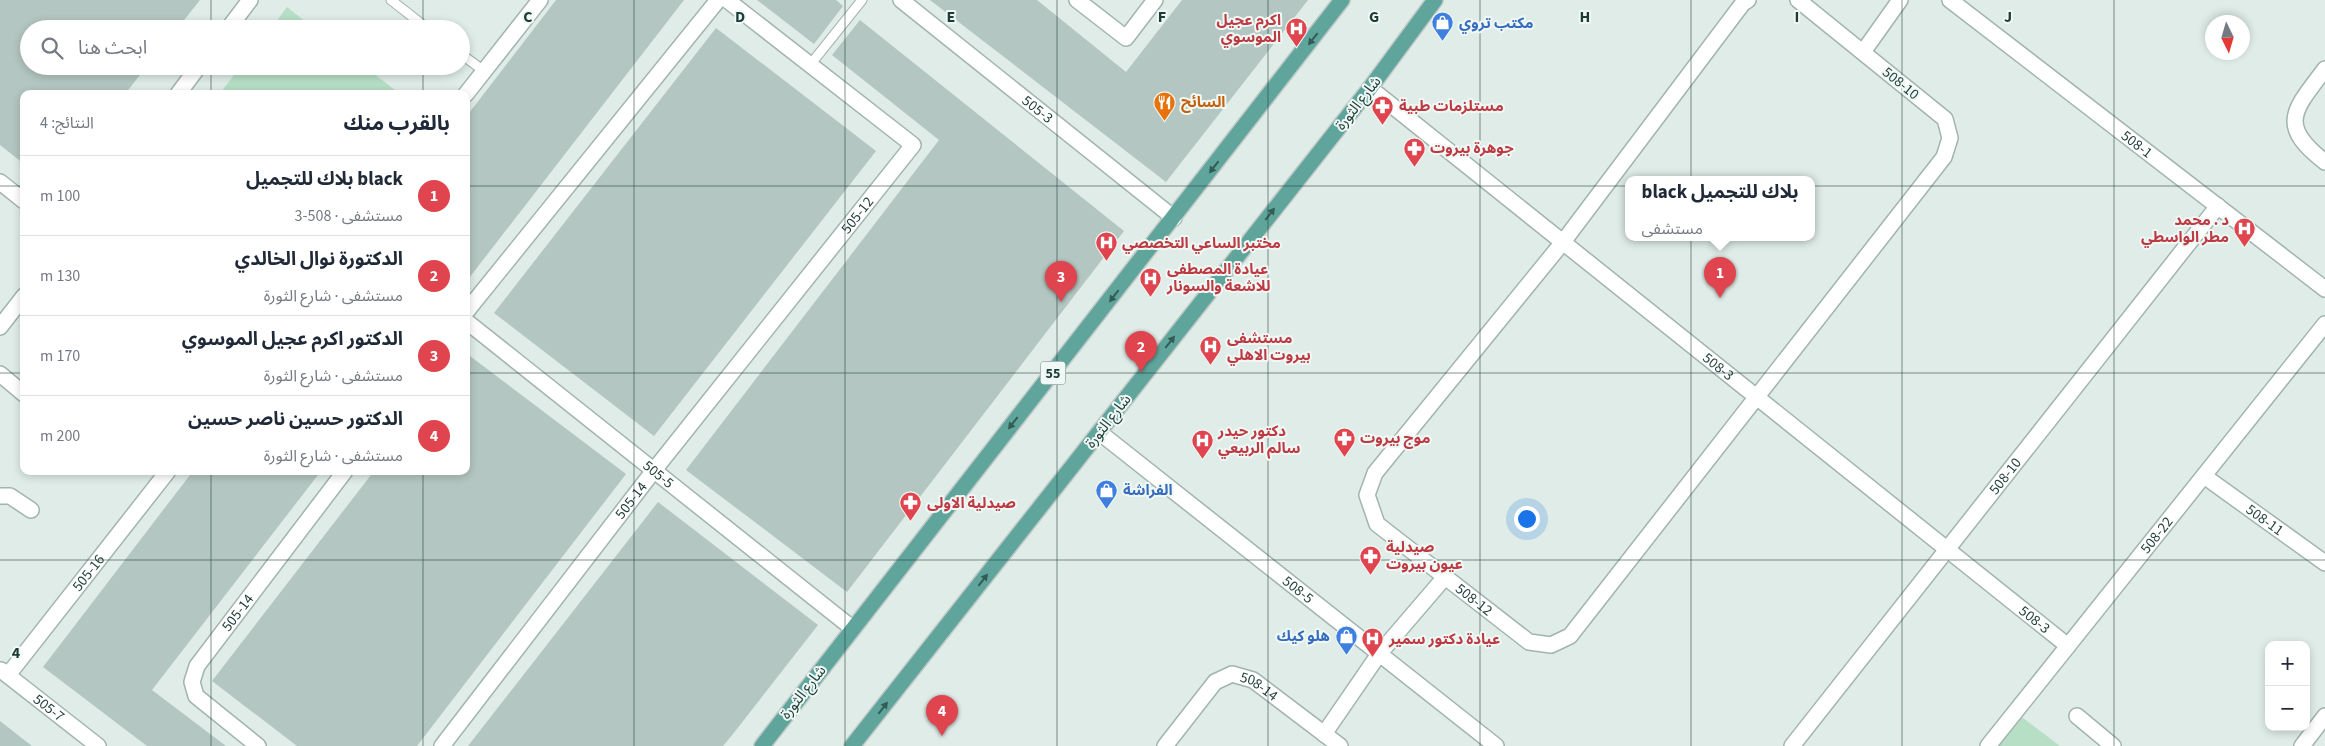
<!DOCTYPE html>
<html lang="ar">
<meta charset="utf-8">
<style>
body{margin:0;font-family:"Source Sans 3","Noto Sans Arabic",sans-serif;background:#f2f2f3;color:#1f2937;direction:rtl}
.controls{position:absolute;right:15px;bottom:15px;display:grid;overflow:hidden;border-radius:10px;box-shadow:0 2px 8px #0003}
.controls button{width:45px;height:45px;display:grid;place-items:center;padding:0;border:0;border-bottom:1px solid #e0e1e3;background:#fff;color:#1f2937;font:25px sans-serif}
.compass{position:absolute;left:2205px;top:15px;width:45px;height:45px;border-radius:50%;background:#fff;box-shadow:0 2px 8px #0003;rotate:175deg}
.you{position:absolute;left:1526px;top:518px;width:18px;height:18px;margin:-12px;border:4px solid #fff;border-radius:50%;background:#1a73e8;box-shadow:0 0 0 8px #1a73e833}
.badge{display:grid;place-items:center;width:32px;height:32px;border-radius:50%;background:#2563eb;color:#fff;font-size:16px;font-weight:700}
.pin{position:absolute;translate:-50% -41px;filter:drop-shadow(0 1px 2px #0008)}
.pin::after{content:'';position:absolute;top:26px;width:18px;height:15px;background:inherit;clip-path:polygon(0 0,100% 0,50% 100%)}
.popup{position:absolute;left:1625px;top:176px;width:190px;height:65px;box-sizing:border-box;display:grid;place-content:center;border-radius:10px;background:#fff;filter:drop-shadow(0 1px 4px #0005);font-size:16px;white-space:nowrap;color:#747a83}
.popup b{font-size:19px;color:#1f2937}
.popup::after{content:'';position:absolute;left:50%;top:100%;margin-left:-10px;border:10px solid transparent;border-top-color:#fff}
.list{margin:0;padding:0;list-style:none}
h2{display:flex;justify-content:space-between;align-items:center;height:65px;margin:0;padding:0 20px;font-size:21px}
h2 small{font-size:16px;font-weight:400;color:#747a83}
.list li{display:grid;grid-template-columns:32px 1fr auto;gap:15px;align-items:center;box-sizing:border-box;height:80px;padding:0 20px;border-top:1px solid #e0e1e3}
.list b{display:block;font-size:19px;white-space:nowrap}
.list p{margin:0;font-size:16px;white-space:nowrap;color:#747a83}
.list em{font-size:16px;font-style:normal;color:#747a83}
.icon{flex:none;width:28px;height:28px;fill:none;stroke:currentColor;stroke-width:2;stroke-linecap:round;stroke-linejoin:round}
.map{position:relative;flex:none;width:2325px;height:746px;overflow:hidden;direction:ltr}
.search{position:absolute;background:#fff;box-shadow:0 2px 8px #0003;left:20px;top:20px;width:450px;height:55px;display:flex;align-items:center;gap:12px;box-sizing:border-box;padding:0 18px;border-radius:28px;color:#747a83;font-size:19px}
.panel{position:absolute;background:#fff;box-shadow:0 2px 8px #0003;left:20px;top:90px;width:450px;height:385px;border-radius:10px;direction:rtl}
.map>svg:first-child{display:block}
.green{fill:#b6dfc6}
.building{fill:#b4c6c1}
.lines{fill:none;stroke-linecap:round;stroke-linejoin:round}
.lane-casing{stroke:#a2b4af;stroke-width:11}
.street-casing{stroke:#a2b4af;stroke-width:18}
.primary-casing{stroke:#c0c9c7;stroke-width:18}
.lane{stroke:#fff;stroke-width:9}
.street{stroke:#fff;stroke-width:15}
.primary{stroke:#60a59c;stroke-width:15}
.oneway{fill:#325c56}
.grid{fill:none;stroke:#1f3d38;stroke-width:1;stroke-opacity:0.55}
.labels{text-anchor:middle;stroke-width:4;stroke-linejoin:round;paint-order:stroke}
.shield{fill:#eff8f5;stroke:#5d7571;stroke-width:1}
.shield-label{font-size:14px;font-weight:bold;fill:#1f3d38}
.health-label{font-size:15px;font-weight:bold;fill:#be3a42;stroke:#eff8f5;text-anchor:start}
.shop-label{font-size:15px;font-weight:bold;fill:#366cbe;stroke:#eff8f5;text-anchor:start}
.street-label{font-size:15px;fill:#1f3d38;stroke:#eff8f5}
.food-label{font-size:15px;font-weight:bold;fill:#c56008;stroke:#eff8f5;text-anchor:start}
.grid-label{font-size:16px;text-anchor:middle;font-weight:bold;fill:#1f3d38;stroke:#eff8f5;stroke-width:4;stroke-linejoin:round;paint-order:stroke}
</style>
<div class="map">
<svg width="2325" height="746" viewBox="0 0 2325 746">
<rect width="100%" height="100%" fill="#dfece7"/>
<path class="green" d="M287,7L315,29H271Z
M241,66H364L400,94H223L221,92Z
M2015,712L2060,746H1988Z"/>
<path class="building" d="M0,0H200L177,29H29V66H147L125,94H24V164L0,145Z
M556,0H684L466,282V117Z
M757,0H836L843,6L814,44Z
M930,0H1037L1126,72L1182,0H1308L1166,182Z
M860,20L1124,231L847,592L686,470L939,140L832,55Z
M716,28L876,151L654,436L494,313Z
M466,353L626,474L417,746H297L212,681L374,471H466Z
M193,471H321L152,690L226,746H147L43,667Z
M658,502L818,625L733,734L723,746H468Z
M0,721L23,739L32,746H0Z"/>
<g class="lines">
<defs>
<path id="lane" d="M391,0L428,29
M461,54L484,71
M810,65L862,0"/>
<g id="street">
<path id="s1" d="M901,0L1174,218"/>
<path d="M1077,0L1126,38L1155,0"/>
<path id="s2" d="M1748,0L1743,3L1563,242L1375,473L1367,495L1377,524L1529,642L1551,645L1570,636L1944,157L1950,138L1945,119L1798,0"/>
<path id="s3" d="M1950,0L2325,289"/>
<path d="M228,29L250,0"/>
<path d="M1863,52L1900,0"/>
<path d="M2325,69C2294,110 2277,125 2325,162"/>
<path id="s4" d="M1370,88L2068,646"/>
<path d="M178,94L199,66"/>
<path d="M466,94L540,0"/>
<path d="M0,182L24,201"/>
<path d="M466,312L718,0"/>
<path id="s5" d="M466,321L852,628"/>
<path d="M0,327L24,296"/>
<path d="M0,374L24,394"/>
<path id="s6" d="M1099,432L1496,746"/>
<path id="s7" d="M2204,476L2325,563"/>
<path d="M0,496H10L31,510"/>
<path id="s8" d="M1,670L98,746"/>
<path id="s9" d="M8,675L168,471"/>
<path d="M2077,716L2113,746"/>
<path d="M1324,734L1379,654L1445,577"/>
<path id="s10" d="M258,746L196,696L192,682L197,666L345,471"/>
<path id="s11" d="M442,746L655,469L913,145L727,0"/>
<path id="s12" d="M1165,746L1215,682L1232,674L1253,680L1340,746"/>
<path id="s13" d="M1792,746L2218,206"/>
<path id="s14" d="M1988,746L2325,324"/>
<path d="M2302,746L2325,716"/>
</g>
<path id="primary" d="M762,746L1342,0
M852,746L1370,88L1435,0"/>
</defs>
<use href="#lane" class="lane-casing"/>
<use href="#street" class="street-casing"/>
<use href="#primary" class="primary-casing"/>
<use href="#lane" class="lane"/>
<use href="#street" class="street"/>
<use href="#primary" class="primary"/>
</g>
<defs><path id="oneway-solid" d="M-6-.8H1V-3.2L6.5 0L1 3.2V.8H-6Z" transform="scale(1.25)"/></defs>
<g class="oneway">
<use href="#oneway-solid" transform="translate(1313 39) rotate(128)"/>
<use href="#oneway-solid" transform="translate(1214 167) rotate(128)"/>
<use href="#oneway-solid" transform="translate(1270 214) rotate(-52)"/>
<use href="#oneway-solid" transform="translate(1114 296) rotate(128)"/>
<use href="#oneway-solid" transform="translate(1170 342) rotate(-52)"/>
<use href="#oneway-solid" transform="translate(1013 423) rotate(128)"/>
<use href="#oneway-solid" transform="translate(983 580) rotate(-52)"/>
<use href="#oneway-solid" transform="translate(883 708) rotate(-52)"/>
</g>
<path class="grid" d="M211,0V29M423,0V29M634,0V746M845,0V746M1057,0V746M1268,0V746M1480,0V746M1691,0V746M1902,0V746M2114,0V746M211,66V94M423,66V94M0,186H24M466,186H2325M0,373H24M466,373H2325M211,471V746M423,471V746M0,560H2325"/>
<defs>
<symbol id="shop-pin" viewBox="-11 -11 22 30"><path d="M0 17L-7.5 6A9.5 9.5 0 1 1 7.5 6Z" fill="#3f7fe0" stroke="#eff8f5"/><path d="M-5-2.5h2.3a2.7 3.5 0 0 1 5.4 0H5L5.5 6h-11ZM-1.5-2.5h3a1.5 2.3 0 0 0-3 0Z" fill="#fff"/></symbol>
<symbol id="hospital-pin" viewBox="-11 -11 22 30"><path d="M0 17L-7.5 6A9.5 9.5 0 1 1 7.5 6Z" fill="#e0444e" stroke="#eff8f5"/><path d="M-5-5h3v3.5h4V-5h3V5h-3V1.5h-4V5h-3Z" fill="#fff"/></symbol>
<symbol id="restaurant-pin" viewBox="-11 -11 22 30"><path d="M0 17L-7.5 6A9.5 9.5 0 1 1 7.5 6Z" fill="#e8710a" stroke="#eff8f5"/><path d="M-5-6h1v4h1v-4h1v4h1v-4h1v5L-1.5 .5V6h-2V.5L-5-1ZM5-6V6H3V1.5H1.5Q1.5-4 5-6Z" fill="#fff"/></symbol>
<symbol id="pharmacy-pin" viewBox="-11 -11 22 30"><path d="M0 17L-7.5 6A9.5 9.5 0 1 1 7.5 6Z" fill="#e0444e" stroke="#eff8f5"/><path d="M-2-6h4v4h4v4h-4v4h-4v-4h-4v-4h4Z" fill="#fff"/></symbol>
</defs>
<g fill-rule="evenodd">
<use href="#shop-pin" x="1430" y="10" width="25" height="34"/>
<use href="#hospital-pin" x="1284" y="16" width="25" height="34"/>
<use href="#restaurant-pin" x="1152" y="90" width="25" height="34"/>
<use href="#pharmacy-pin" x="1370" y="94" width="25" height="34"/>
<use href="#pharmacy-pin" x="1402" y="136" width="25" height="34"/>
<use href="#hospital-pin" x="2232" y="216" width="25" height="34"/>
<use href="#hospital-pin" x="1094" y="230" width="25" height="34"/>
<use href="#hospital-pin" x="1138" y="266" width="25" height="34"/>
<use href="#hospital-pin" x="1198" y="334" width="25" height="34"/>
<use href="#pharmacy-pin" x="1332" y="426" width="25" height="34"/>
<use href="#hospital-pin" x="1190" y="428" width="25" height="34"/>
<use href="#shop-pin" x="1094" y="478" width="25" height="34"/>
<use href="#pharmacy-pin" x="898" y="490" width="25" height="34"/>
<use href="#pharmacy-pin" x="1358" y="544" width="25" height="34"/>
<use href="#shop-pin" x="1334" y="624" width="25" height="34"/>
<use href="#hospital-pin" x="1360" y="626" width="25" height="34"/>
</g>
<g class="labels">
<rect class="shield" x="1040.5" y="361.5" width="25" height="23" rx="4"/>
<g class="shield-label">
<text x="1053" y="378">55</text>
</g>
<g class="health-label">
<text x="1281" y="25" text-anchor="end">اكرم عجيل<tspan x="1281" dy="17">الموسوي</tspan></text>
<text x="1399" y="111">مستلزمات طبية</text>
<text x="1430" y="153">جوهرة بيروت</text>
<text x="2229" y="225" text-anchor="end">د . محمد<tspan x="2229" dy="17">مطر الواسطي</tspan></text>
<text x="1122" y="248">مختبر الساعي التخصصي</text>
<text x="1167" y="274">عيادة المصطفى<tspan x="1167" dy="17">للاشعة والسونار</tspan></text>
<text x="1227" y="343">مستشفى<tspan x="1227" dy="17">بيروت الاهلي</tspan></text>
<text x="1218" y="436">دكتور حيدر<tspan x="1218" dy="17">سالم الربيعي</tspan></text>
<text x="1360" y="443">موج بيروت</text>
<text x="927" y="508">صيدلية الاولى</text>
<text x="1386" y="552">صيدلية<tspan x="1386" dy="17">عيون بيروت</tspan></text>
<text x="1389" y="644">عيادة دكتور سمير</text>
</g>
<g class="shop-label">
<text x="1459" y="28">مكتب تروي</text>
<text x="1123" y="495">الفراشة</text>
<text x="1330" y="641" text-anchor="end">هلو كيك</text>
</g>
<g class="street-label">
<text transform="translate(1901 83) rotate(39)" y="5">508-10</text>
<text transform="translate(1358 103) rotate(-52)" y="5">شارع الثورة</text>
<text dy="5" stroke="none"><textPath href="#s1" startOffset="175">505-3</textPath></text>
<text dy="5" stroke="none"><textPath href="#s3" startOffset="236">508-1</textPath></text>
<text dy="5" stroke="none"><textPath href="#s11" startOffset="674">505-12</textPath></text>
<text dy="5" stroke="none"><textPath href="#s4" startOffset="446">508-3</textPath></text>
<text transform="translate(1108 421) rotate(-52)" y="5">شارع الثورة</text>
<text dy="5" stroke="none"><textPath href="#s5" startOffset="246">505-5</textPath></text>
<text dy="5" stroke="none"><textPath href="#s13" startOffset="344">508-10</textPath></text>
<text dy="5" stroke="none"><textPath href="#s11" startOffset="310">505-14</textPath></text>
<text dy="5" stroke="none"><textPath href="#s7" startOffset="75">508-11</textPath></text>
<text dy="5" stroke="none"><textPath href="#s14" startOffset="270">508-22</textPath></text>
<text dy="5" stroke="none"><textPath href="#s9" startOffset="130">505-16</textPath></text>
<text dy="5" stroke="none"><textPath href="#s6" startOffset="254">508-5</textPath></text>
<text dy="5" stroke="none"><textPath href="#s2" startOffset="780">508-12</textPath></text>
<text dy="5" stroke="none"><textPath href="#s10" startOffset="178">505-14</textPath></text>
<text dy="5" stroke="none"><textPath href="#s4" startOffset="851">508-3</textPath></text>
<text dy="5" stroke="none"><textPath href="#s12" startOffset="130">508-14</textPath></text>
<text transform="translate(803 692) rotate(-52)" y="5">شارع الثورة</text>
<text dy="5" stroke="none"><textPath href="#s8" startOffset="61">505-7</textPath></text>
</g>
<g class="food-label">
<text x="1181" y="107">السائح</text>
</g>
</g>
<g class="grid-label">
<text x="528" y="22">C</text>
<text x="740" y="22">D</text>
<text x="951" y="22">E</text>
<text x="1162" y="22">F</text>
<text x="1374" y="22">G</text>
<text x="1585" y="22">H</text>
<text x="1797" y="22">I</text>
<text x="2008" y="22">J</text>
<text x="16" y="658">4</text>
</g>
</svg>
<div class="controls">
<button>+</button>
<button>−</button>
</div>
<svg class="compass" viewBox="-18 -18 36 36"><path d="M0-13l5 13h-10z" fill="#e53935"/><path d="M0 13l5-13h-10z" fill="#747a83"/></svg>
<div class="you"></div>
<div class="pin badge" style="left:1720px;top:298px;background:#e0444e">1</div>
<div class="popup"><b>black بلاك للتجميل</b>مستشفى</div>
<div class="pin badge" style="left:1141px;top:372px;background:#e0444e">2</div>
<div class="pin badge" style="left:1061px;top:302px;background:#e0444e">3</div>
<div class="pin badge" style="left:942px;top:736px;background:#e0444e">4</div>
<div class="search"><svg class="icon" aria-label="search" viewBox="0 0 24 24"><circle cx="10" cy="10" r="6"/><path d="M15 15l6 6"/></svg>ابحث هنا</div>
<section class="panel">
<h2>بالقرب منك<small>النتائج: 4</small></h2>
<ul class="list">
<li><span class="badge" style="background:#e0444e">1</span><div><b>black بلاك للتجميل</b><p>مستشفى · 508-3</p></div><em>100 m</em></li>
<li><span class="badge" style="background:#e0444e">2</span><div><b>الدكتورة نوال الخالدي</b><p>مستشفى · شارع الثورة</p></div><em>130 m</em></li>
<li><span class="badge" style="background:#e0444e">3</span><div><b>الدكتور اكرم عجيل الموسوي</b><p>مستشفى · شارع الثورة</p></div><em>170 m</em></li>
<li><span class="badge" style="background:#e0444e">4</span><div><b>الدكتور حسين ناصر حسين</b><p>مستشفى · شارع الثورة</p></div><em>200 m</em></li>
</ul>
</section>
</div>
